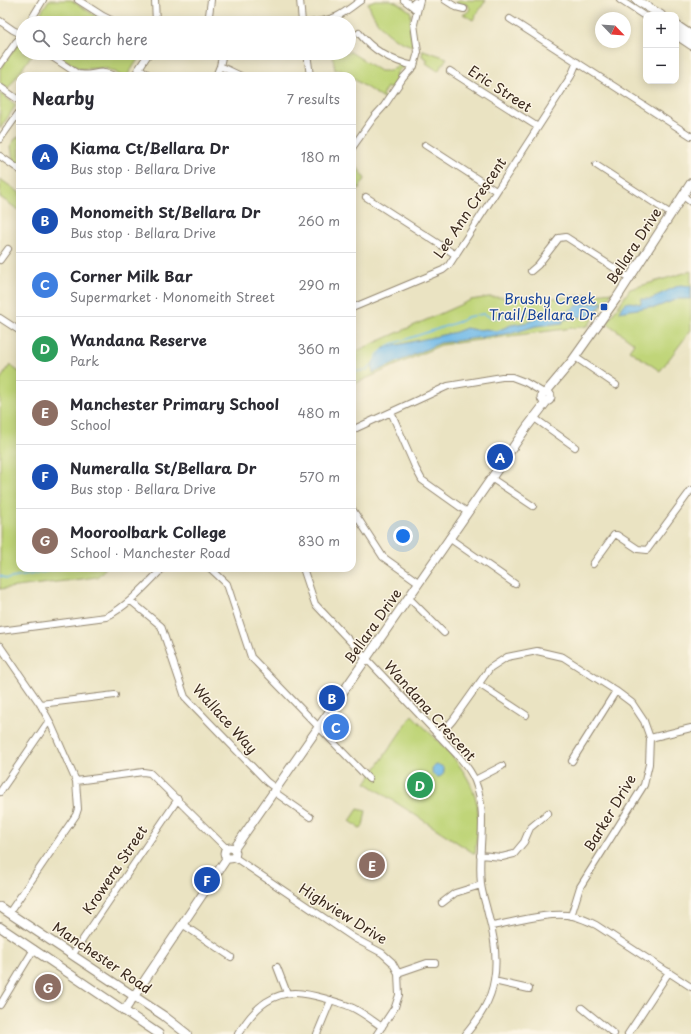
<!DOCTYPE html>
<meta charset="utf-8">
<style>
body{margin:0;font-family:"Playpen Sans",sans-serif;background:#f2f2f3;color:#2b2b33}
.controls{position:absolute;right:12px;top:12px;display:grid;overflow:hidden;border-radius:8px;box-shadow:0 2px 10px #0003}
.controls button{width:36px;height:36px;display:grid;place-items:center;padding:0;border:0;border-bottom:1px solid #e1e1e2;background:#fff;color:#2b2b33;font:20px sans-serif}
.compass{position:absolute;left:595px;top:12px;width:36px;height:36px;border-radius:50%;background:#fff;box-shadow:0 2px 10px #0003;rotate:115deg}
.you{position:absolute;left:403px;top:536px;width:14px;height:14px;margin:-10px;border:3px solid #fff;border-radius:50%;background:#1a73e8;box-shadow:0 0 0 6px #1a73e833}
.badge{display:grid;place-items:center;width:26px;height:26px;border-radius:50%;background:#c8321e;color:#fff;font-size:13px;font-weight:700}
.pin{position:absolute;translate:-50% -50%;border:2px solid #fff;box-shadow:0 1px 4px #0006}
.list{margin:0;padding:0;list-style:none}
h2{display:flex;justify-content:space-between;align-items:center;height:52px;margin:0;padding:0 16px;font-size:17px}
h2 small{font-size:13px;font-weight:400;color:#7c7c81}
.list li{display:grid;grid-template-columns:26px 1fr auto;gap:12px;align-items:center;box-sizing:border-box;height:64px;padding:0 16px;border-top:1px solid #e1e1e2}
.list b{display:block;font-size:15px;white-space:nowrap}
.list p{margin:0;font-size:13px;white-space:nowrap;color:#7c7c81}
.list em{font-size:13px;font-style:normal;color:#7c7c81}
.icon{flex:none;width:22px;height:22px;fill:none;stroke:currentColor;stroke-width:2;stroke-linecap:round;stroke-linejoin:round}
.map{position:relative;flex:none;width:691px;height:1034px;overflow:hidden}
.search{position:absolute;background:#fff;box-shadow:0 2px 10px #0003;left:16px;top:16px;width:340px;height:44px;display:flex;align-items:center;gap:10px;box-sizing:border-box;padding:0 14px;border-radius:22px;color:#7c7c81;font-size:15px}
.panel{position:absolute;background:#fff;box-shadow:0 2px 10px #0003;left:16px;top:72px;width:340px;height:500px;border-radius:12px}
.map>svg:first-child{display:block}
.green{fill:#c0d579;stroke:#7e804c}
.water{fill:#70b9e8;stroke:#567283}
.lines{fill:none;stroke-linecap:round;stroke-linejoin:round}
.stream{stroke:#70b9e8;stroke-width:1.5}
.minor-casing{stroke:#928670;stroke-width:8}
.major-casing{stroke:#928670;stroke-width:10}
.minor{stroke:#fff;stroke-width:6}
.major{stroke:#fff;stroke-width:8}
.transit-dot{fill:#1a4fb4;stroke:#fcf5e5;stroke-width:1.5}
.labels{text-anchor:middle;stroke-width:3;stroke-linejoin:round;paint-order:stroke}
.street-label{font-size:14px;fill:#3b2a1e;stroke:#fcf5e5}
.transit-label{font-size:14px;fill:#164399;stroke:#fcf5e5;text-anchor:end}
</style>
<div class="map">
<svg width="691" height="1034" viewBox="0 0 691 1034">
<rect width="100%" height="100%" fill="#fcf5e5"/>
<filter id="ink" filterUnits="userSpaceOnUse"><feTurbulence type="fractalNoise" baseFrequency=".025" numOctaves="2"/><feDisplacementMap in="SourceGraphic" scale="8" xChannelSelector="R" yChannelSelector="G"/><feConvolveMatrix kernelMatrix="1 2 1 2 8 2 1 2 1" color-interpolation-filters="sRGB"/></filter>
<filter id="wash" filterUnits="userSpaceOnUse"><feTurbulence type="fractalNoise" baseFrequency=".012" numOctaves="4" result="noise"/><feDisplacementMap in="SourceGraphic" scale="16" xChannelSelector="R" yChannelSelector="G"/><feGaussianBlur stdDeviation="0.9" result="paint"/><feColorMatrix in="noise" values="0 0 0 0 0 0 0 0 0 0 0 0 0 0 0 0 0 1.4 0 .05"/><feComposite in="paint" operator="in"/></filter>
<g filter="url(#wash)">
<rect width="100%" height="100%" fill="#eae3c2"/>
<path class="green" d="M49,0H71L107,23H34Z
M375,0H391L398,3L410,11L411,14L410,31L413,46C390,40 376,25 368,3Z
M458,0H486L473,20L463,14C466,14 468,12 470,9L468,5L465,4L459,5L456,3Z
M20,41H23V53H33L8,89L0,84V69Z
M423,50L447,58L438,71L426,63L428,60L422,56Z
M349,51L380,71H390L393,68L395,69L399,64L407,67L405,70L402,67L396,74L399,76L390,89L387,87L382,95L385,98L384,99L352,78V76H350L340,69L335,70L332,53H349Z
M55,53H142L127,76H121L114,71L104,68L83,69L78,68Z
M0,93L16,105L0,129Z
M20,136V167L12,162L13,160L11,145L15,139Z
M352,159L365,179L352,199Z
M0,179L20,193V211L0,197Z
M691,271V330L660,371L629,350L634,343L607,323L630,289Z
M612,292L588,326L441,345L352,385V353L471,300L489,297L561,298Z
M10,365L19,372L20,370V568H106L97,577L0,589V380Z
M412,715C439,743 475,771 478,812C479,826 476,840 475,854L366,783Z
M358,809L366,811L363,826L361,829L350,821Z"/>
<path class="water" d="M680,285L691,286V299H678L654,308L649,307L619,312C624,299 630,302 641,304V299H652L654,297Z
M603,302L593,316H584L563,320V323L536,326L513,333L440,343L373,373L372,364L384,348L456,332L466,328L476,330L486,329L497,331L511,325L529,322L536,318L537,315L530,311L532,309L549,313L558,314L565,313L580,304Z
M432 771a6 6 0 1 1 12 0a6 6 0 1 1-12 0Z"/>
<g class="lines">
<path class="stream" d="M387,347L392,344L461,321L467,317L483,314L493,318L502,317L518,309L537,315
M374,362L378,354L383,350
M352,372L367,370L372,365
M0,576L7,579L65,568"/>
</g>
</g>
<g filter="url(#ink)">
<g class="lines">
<defs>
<path id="minor" d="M78,0L103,16L117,23
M155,0L156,23
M300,0L302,22
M404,0L412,6
M445,0L456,7L464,9
M620,0L646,17
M418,5L415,2L413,4L412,6L415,9L418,8L420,0
M510,19L691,136
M0,21L13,30L19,33
M29,23L43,0
M208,23L211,0
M310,23C337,19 340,16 361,0
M359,33C373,51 392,61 414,66
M676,36L691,46
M46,53L78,74C92,77 100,68 114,76
M307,53L310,76
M0,65L16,42L20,38
M220,66L241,76
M139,68L150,76
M450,71L538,127
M134,76L149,53
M216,76L220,66L223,53
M0,87L20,101
M0,139L20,111
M425,145L496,191
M352,148L374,117L384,106L403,78L414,66L418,52L414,24L418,8
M0,156L20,170
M596,165L671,214
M683,196L691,202
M366,197L456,255
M0,260L8,249
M531,271L538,265L559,238L566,237L630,278
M352,308L443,270L449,265L571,76L577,62
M0,318L20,331
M575,357L616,385
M391,412L416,469L422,480L467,512
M533,417L575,447
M352,430L448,386L502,377H512L525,382L544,393
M491,478L533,506
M352,509L383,557L418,582
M449,538L515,584
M593,564L614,535H617L638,549L647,550L691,490
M210,568L227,584L251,657L369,779
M303,568L315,604L460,758C466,765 472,773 475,781C489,816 477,848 481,884C482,894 486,904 488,914C494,935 498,958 494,980C491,1001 479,1018 466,1034
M408,597L444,633
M131,601L161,626L185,697L267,782L275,788
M0,631L106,617C129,605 145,586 163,568
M0,646L40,704L50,722L76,781L78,809L76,815L9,913
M479,684L526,715
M40,704L115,695
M439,736L453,720L490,668L507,657L537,651L563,657L616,691L632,703L644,721L650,738L649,764L644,785L580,887L571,916
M650,738L691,728
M572,761L616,691
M475,780L502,766
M76,781L143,772L150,773L227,849
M273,791L310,817
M0,792L46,725L50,722
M480,855L502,857L514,854L524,842L530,828L548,813
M234,857L354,938L382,953L392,962L398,973L399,995L395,1007L377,1034
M442,903L455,893L481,885
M182,924L231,957
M492,926C515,922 550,911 573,916C581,918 588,921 596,925L691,987
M73,954L178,799
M277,967L287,993
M398,973L427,963H435
M494,981L529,989
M0,1005L34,949
M582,1008L614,1034
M238,1034C246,1022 254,1010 266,1002C287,988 305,993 327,999C336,1002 345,1004 353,1008C363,1013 372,1020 382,1027
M317,1034L331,1000
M628,1034L669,972"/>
<path id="major" d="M636,0L661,15
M676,25L691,35
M676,31L691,42
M546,392L572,361L616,299L691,183
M541.5 397a4.5 4.5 0 1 1 9 0a4.5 4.5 0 1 1-9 0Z
M224.5 853a5.5 5.5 0 1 1 11 0a5.5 5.5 0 1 1-11 0Z
M234,849L527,427L547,401
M0,907L164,1016L187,1034
M0,927L159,1034
M124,1011L227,858"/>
</defs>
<use href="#minor" class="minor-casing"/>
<use href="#major" class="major-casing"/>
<use href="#minor" class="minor"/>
<use href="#major" class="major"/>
</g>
</g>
<rect class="transit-dot" x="600" y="303" width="8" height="8" rx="2"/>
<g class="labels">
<g class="street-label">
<text transform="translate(500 89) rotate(33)" y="5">Eric Street</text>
<text transform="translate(470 208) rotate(-56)" y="5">Lee Ann Crescent</text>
<text transform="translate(634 246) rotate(-57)" y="5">Bellara Drive</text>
<text transform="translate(373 626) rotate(-55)" y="5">Bellara Drive</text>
<text transform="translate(430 711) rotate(48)" y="5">Wandana Crescent</text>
<text transform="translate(225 719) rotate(48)" y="5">Wallace Way</text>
<text transform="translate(610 813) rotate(-59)" y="5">Barker Drive</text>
<text transform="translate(115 870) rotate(-56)" y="5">Krowera Street</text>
<text transform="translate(343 914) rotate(32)" y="5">Highview Drive</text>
<text transform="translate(102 958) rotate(34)" y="5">Manchester Road</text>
</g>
<g class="transit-label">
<text x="596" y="304">Brushy Creek<tspan x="596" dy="16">Trail/Bellara Dr</tspan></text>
</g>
</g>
</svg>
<div class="controls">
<button>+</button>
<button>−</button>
</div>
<svg class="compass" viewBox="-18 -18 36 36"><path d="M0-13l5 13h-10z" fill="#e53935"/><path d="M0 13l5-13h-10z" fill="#7c7c81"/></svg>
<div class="you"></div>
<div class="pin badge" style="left:500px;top:457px;background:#1a4fb4">A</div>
<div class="pin badge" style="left:332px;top:698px;background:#1a4fb4">B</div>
<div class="pin badge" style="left:336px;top:727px;background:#3f7fe0">C</div>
<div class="pin badge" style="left:420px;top:785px;background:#2e9e5b">D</div>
<div class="pin badge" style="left:372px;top:865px;background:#8d6e63">E</div>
<div class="pin badge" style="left:207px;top:880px;background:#1a4fb4">F</div>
<div class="pin badge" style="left:48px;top:987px;background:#8d6e63">G</div>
<div class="search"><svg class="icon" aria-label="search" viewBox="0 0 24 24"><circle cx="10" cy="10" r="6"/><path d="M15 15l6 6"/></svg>Search here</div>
<section class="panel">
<h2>Nearby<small>7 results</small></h2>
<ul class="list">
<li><span class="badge" style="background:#1a4fb4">A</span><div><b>Kiama Ct/Bellara Dr</b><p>Bus stop · Bellara Drive</p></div><em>180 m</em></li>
<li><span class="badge" style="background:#1a4fb4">B</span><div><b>Monomeith St/Bellara Dr</b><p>Bus stop · Bellara Drive</p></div><em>260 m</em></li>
<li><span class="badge" style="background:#3f7fe0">C</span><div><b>Corner Milk Bar</b><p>Supermarket · Monomeith Street</p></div><em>290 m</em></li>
<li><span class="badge" style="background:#2e9e5b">D</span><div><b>Wandana Reserve</b><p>Park</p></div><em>360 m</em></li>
<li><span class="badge" style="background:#8d6e63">E</span><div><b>Manchester Primary School</b><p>School</p></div><em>480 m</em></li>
<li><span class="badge" style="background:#1a4fb4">F</span><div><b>Numeralla St/Bellara Dr</b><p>Bus stop · Bellara Drive</p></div><em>570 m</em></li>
<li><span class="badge" style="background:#8d6e63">G</span><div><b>Mooroolbark College</b><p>School · Manchester Road</p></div><em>830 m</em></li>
</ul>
</section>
</div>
